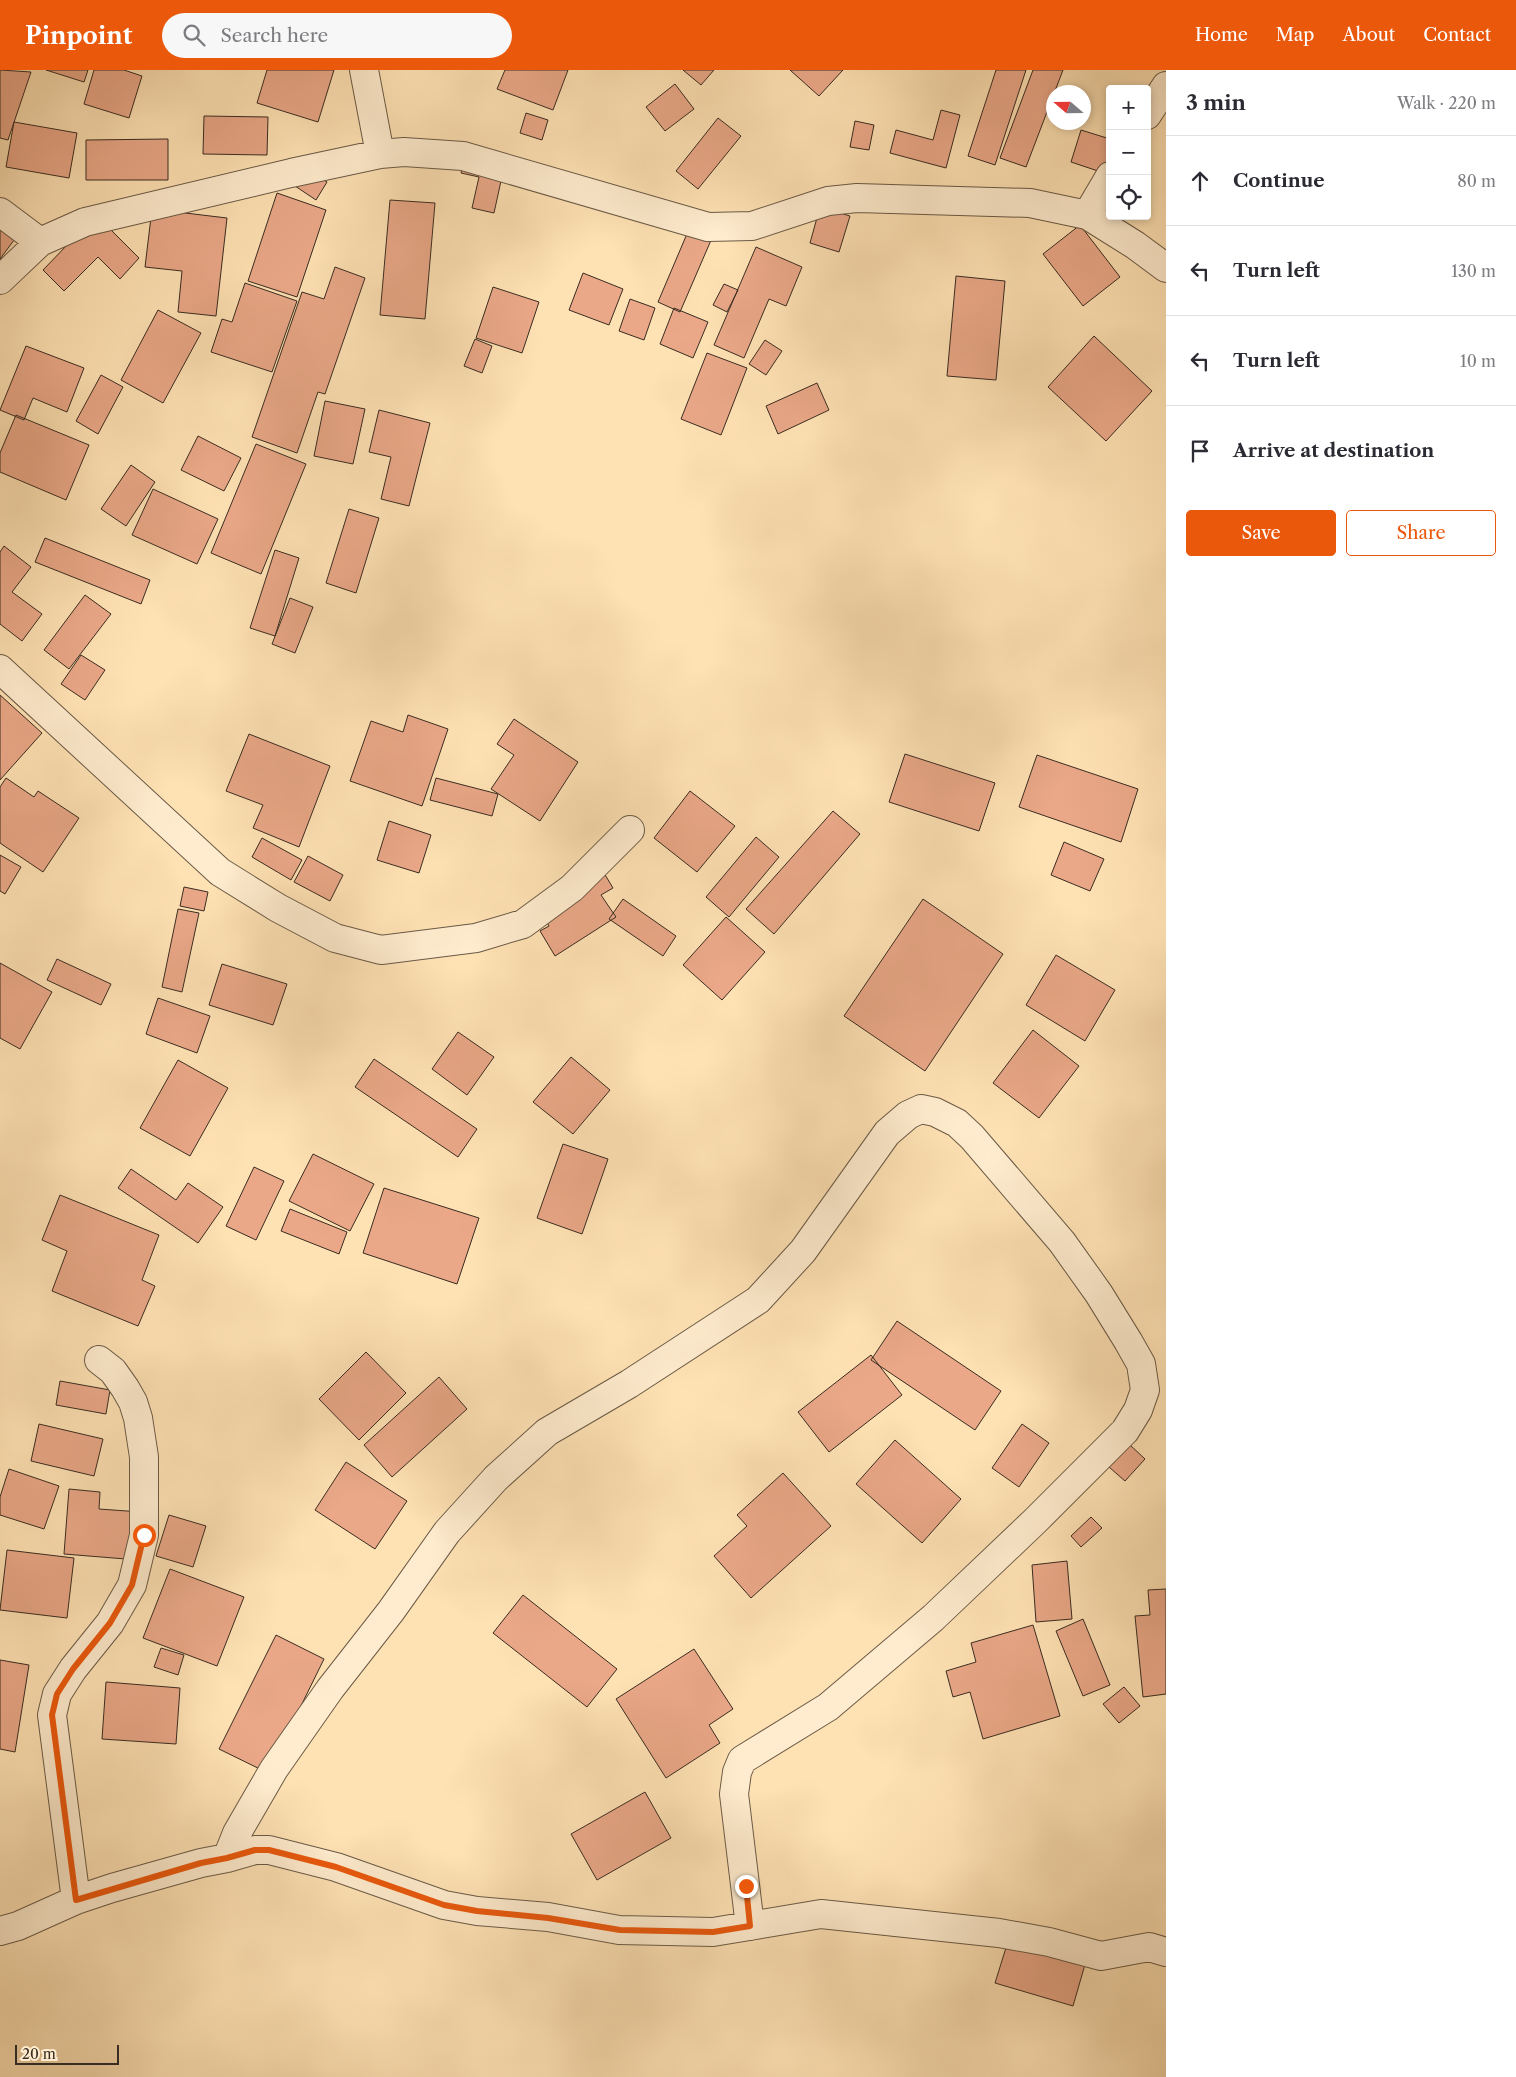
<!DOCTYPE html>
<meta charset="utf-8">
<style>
body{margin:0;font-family:"Libre Caslon Text",serif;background:#f7f7f7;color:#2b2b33}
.controls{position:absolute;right:15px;top:15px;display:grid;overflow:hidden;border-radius:5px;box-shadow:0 2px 8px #0003}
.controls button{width:45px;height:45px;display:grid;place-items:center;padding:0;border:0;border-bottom:1px solid #e1e1e2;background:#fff;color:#2b2b33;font:25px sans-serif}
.compass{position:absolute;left:1046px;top:15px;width:45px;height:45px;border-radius:50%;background:#fff;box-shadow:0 2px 8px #0003;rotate:290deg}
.scale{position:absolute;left:15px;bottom:12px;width:104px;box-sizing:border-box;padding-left:5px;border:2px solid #392c21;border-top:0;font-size:14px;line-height:18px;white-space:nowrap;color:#392c21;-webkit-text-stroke:4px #ffecce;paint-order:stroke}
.stop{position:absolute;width:15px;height:15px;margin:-11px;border:4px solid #ea580c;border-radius:50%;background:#fff}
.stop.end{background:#ea580c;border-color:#fff;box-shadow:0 1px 5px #0008}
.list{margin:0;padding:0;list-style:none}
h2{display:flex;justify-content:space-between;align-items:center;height:65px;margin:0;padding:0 20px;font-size:21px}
h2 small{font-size:16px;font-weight:400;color:#7c7c81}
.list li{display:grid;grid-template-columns:32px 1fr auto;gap:15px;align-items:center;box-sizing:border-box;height:90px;padding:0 20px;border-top:1px solid #e1e1e2}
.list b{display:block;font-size:19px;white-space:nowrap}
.list em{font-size:16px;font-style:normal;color:#7c7c81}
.actions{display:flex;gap:10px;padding:15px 20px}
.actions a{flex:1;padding:11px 0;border:1px solid #ea580c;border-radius:5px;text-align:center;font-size:18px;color:#ea580c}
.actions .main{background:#ea580c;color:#fff}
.icon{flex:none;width:28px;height:28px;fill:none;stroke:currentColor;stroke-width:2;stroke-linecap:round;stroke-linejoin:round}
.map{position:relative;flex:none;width:1166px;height:2007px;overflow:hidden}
header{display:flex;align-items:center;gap:30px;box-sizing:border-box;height:70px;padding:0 25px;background:#ea580c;color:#fff}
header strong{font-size:24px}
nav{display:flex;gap:28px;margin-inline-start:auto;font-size:18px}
.search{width:350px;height:45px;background:#f7f7f7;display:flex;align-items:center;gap:12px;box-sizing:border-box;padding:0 18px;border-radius:28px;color:#7c7c81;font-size:19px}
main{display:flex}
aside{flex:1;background:#fff}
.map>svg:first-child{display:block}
.building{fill:#eaa888;stroke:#392c21}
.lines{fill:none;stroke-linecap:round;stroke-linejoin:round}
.minor-casing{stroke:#6a5a46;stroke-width:30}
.minor{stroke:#ffecce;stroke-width:28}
.route{stroke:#ea580c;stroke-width:6}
</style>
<header>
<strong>Pinpoint</strong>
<div class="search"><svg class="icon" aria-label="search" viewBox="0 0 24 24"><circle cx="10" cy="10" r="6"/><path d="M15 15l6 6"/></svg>Search here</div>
<nav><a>Home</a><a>Map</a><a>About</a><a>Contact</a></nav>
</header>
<main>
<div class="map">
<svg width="1166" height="2007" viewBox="0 0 1166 2007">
<rect width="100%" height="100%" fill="#ffe2b4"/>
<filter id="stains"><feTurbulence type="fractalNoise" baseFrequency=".004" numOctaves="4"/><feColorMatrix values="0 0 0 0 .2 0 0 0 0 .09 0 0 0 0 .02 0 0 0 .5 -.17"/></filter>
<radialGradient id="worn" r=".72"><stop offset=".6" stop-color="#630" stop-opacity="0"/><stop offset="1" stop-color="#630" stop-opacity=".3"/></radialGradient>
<path class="building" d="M0,0L31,2L8,70L0,68Z
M46,0H88L84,12Z
M94,0H124L142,6L129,48L84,34Z
M267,0H334L318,52L257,33Z
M505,0H568L553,40L497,19Z
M683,0H714L701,15Z
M790,0H843L819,26Z
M996,0H1026L995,95L968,86Z
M1033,0H1063L1026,97L1000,88Z
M675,14L694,39L665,61L646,37Z
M941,40L960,45L946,98L890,83L896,60L933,70Z
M526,43L548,50L542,70L520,63Z
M204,46L268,47L267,85L203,84Z
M718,48L741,66L698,119L676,101Z
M855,51L874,55L869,80L850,77Z
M14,52L77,63L69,108L6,97Z
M1081,60L1110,69V105L1071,92Z
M168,69V110H86V70Z
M466,79L506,88L494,143L472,138L479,107L461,103Z
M303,96L327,112L316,130L292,114Z
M277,123L326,140L297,227L248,211Z
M390,130L435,133L425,249L380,245Z
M820,137L850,146L839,182L810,173Z
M152,139L227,148L216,246L178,242L182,201L145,197Z
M96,145L139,188L120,209L98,187L64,221L43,200Z
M692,152L715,161L680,242L658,232Z
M0,153L17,166L0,189Z
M1080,155L1120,207L1083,236L1043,184Z
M756,177L802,197L786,236L769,229L744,288L714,275Z
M335,197L365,208L325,324L318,322L297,383L252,367L302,222L324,229Z
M583,203L623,219L609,255L569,240Z
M956,206L1005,211L996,310L947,306Z
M245,213L297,231L272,302L211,282L222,249L232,252Z
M724,214L738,220L727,242L713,235Z
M493,217L539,232L522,283L476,268Z
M630,229L655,238L644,270L619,261Z
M674,238L708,252L693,288L660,274Z
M158,240L201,263L163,333L121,310Z
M1094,266L1152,321L1106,371L1048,317Z
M475,269L492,276L482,303L464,296Z
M765,270L782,281L766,305L749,294Z
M26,276L84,298L67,342L33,328L24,350L0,340Z
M707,283L747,298L721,365L681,349Z
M101,305L123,317L98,364L76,351Z
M817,313L829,340L778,364L766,336Z
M325,331L365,339L353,394L314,386Z
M379,340L430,353L409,436L381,429L391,387L369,382Z
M16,345L89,375L66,430L0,402V383Z
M198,366L241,388L224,421L181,400Z
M256,374L306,394L261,504L211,483Z
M131,395L155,412L126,456L101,439Z
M153,419L218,449L197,494L132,465Z
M349,439L379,448L356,523L326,513Z
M45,468L150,510L141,534L35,492Z
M4,476L31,497L12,522L42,544L22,571L0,554V482Z
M275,480L299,488L275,566L250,558Z
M85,525L111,544L69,599L44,580Z
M290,528L313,537L295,583L272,574Z
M81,585L105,600L85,630L61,614Z
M0,625L42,663L0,710Z
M408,645L448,659L422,736L350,711L371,651L403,662Z
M514,649L578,692L540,751L491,719L514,685L497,674Z
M249,664L330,696L299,777L253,758L263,735L226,721Z
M905,684L995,713L979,761L889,732Z
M1037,685L1138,719L1121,772L1019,737Z
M6,708L34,727L38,721L79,748L43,802L0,773V717Z
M436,708L498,724L492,746L430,730Z
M690,721L735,756L697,802L654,768Z
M833,741L860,764L774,864L746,839Z
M389,751L431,765L419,803L377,790Z
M756,767L779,787L729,847L706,827Z
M262,768L302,790L291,810L252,787Z
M1064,772L1104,789L1090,821L1051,805Z
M0,785L21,797L5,824L0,821Z
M308,786L343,805L330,831L294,812Z
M598,793L613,818L601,825L616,847L555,886L540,861L549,856L535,833Z
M184,817L208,822L204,841L180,836Z
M623,829L676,866L663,886L609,849Z
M923,829L1003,884L925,1001L844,946Z
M178,839L199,843L182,922L162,917Z
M726,847L765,882L722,930L683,895Z
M1056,885L1115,920L1085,971L1026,935Z
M57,889L111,914L101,935L47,910Z
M0,893L52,922L20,979L0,968Z
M222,894L287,914L273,955L209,935Z
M158,928L210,946L197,983L146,964Z
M1033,960L1079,996L1039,1048L993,1013Z
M458,962L494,987L467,1025L432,999Z
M571,987L610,1020L573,1064L533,1032Z
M374,989L477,1059L458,1087L355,1017Z
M178,990L228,1018L190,1086L140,1058Z
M563,1074L608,1089L582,1164L537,1148Z
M313,1084L374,1114L350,1161L289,1131Z
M254,1097L284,1111L256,1170L226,1156Z
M131,1099L176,1130L188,1113L223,1137L198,1173L118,1118Z
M384,1118L479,1148L457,1214L363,1183Z
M60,1125L159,1165L142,1210L155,1216L138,1256L52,1221L67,1181L42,1170Z
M290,1139L347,1162L339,1184L281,1161Z
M897,1251L1001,1321L975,1360L871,1290Z
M366,1282L406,1323L359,1370L319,1329Z
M871,1285L902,1325L829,1382L798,1342Z
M439,1307L467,1339L392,1407L364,1375Z
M60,1311L110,1320L106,1344L56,1335Z
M39,1354L103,1369L94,1406L31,1391Z
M1022,1354L1049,1373L1019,1417L992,1398Z
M895,1370L961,1429L922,1473L856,1414Z
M1129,1374L1145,1389L1125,1411L1109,1397Z
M346,1392L407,1431L375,1479L315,1440Z
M9,1399L59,1416L44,1459L0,1445V1427Z
M783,1403L831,1456L751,1528L714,1486L747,1456L737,1445Z
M69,1419L100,1422L99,1439L141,1442L138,1490L64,1484Z
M169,1445L206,1456L193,1497L156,1486Z
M1091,1447L1102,1458L1081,1477L1071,1466Z
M7,1480L74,1488L67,1548L0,1540Z
M1067,1491L1072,1549L1036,1552L1032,1495Z
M170,1499L244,1527L217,1596L143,1568Z
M1166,1519V1624L1143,1627L1135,1546L1150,1545L1148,1520Z
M523,1525L617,1599L587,1637L493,1563Z
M1083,1549L1110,1615L1083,1626L1056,1561Z
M1033,1555L1060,1646L983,1669L970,1622L953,1627L946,1601L976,1592L971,1573Z
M276,1565L324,1589L268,1703L219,1679Z
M161,1578L184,1585L178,1605L154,1597Z
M694,1579L733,1639L709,1655L720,1673L666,1708L616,1629Z
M0,1590L29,1595L15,1682L0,1679Z
M106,1612L180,1618L176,1674L102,1669Z
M1124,1617L1140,1636L1119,1653L1103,1634Z
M645,1722L671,1768L597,1810L571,1764Z
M1009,1868L1086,1891L1073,1936L995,1913Z"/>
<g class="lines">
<defs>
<path id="minor" d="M364,0L380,84
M1147,45L1166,16
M0,142L40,172
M1087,145L1110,106
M0,210L40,172L85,152L291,103L380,84L404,82L463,86L708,157L752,156L828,131L857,128L1030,133L1087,145L1135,175L1166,198
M0,599L220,802L278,838L335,868L381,880L476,868L523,854L572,818L630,760
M227,1788L237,1763L274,1699L330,1619L391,1541L447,1462L496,1408L547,1362L629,1314L758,1230L803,1181L887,1063L908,1045L921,1039L935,1042L957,1053L972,1067L1062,1172L1099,1224L1128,1271L1141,1294L1145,1320L1138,1340L1125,1361L1035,1451L933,1548L828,1637L742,1690L737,1702L734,1724L750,1856
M76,1830L52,1645L57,1624L73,1599L110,1553L132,1515L144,1465V1387L138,1348L133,1332L125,1318L113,1301L99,1290
M0,1861L18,1856L76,1830L112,1818L201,1793L227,1788L255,1780H269L336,1797L444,1835L477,1841L548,1847L619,1860L713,1862L821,1844L999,1863L1049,1872L1101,1886L1149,1877L1166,1882"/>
</defs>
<use href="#minor" class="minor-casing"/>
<use href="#minor" class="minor"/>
</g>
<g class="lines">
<path class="route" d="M144,1465L132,1515L110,1553L73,1599L57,1624L52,1645L76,1830L201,1793L227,1788L255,1780H269L336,1797L444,1835L477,1841L548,1848L620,1860L713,1862L750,1856L746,1816"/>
</g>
<rect width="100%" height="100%" filter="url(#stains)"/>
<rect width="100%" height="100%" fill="url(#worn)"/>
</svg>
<div class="controls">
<button>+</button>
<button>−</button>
<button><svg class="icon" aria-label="locate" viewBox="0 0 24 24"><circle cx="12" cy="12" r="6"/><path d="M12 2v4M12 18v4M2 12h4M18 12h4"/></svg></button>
</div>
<svg class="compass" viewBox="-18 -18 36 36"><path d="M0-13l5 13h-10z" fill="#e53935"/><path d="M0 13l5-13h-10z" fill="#7c7c81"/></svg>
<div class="scale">20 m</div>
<div class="stop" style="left:144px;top:1465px"></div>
<div class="stop end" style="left:746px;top:1816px"></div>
</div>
<aside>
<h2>3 min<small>Walk · 220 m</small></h2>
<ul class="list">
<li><svg class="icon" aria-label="ahead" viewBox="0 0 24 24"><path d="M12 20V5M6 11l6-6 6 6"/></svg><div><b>Continue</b></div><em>80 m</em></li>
<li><svg class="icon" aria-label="left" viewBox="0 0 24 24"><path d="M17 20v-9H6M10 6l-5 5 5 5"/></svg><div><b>Turn left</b></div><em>130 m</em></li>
<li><svg class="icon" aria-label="left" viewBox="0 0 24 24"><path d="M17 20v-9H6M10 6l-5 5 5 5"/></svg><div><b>Turn left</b></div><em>10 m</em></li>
<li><svg class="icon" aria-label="arrive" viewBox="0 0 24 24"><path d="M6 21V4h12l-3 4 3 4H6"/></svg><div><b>Arrive at destination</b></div></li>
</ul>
<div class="actions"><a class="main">Save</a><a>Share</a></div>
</aside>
</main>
